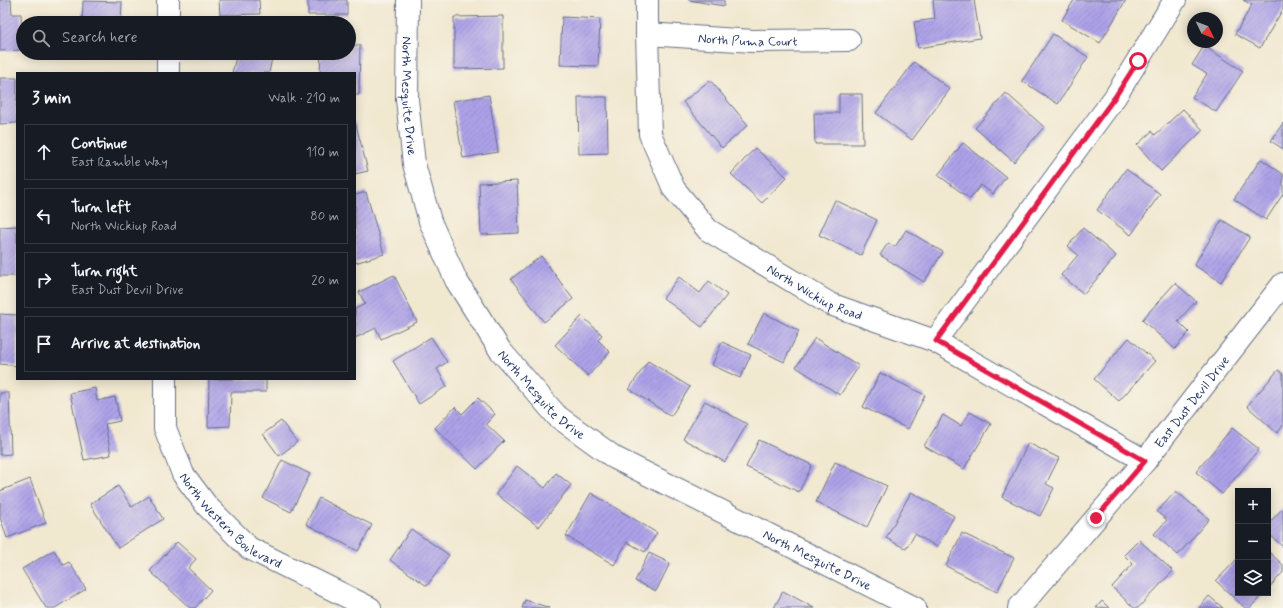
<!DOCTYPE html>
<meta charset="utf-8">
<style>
body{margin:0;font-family:Mynerve,sans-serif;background:#242831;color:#f1f3f6}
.controls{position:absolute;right:12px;bottom:12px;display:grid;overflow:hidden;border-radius:0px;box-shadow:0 2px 10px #0003}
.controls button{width:36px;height:36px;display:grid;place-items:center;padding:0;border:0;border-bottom:1px solid #363941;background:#171b24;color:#f1f3f6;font:20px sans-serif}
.compass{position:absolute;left:1187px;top:12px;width:36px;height:36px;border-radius:50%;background:#171b24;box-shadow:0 2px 10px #0003;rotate:133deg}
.stop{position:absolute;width:12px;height:12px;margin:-9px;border:3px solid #e11d48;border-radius:50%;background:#fff}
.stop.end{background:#e11d48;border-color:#fff;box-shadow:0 1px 4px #0008}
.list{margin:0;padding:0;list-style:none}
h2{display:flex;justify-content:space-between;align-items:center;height:52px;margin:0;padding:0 16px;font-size:17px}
h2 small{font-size:13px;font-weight:400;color:#9ea1a6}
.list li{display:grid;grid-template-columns:26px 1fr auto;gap:12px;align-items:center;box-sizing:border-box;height:56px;margin:0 8px 8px;padding:0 8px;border:1px solid #363941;border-radius:0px}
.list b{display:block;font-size:15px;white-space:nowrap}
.list p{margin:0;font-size:13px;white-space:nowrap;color:#9ea1a6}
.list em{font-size:13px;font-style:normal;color:#9ea1a6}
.icon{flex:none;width:22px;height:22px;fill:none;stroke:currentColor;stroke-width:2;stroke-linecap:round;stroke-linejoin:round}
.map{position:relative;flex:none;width:1283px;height:608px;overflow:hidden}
.search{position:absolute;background:#171b24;box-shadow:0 2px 10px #0003;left:16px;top:16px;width:340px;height:44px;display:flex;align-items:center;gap:10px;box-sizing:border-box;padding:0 14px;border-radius:22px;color:#9ea1a6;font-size:15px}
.panel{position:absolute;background:#171b24;box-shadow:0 2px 10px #0003;left:16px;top:72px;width:340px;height:308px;border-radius:0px}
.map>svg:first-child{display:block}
.building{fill:url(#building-hatch)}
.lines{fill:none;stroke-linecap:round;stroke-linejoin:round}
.minor-casing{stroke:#667086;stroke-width:24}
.minor{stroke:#fff;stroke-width:22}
.route{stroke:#e11d48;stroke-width:5}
.labels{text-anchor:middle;stroke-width:3.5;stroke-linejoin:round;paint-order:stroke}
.street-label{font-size:13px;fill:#1b2f5e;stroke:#f7f3e8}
</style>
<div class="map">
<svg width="1283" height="608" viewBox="0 0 1283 608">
<defs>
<pattern id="building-hatch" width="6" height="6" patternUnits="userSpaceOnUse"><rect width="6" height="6" fill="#ada2e8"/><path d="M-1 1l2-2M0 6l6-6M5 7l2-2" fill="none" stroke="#8c84bf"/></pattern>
</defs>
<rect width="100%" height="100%" fill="#f7f3e8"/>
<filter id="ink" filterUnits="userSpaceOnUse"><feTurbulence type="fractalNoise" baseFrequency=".025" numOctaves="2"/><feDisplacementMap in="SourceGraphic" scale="8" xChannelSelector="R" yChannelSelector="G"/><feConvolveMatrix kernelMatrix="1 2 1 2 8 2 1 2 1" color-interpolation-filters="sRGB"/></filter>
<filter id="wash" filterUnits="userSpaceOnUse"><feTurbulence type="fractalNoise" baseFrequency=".012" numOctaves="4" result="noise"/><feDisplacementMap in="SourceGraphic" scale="16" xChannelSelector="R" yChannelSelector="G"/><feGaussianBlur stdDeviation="0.9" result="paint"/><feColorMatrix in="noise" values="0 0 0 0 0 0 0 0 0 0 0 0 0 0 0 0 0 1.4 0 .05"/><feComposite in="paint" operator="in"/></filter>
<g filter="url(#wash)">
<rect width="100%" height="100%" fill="#f1e8d0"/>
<g id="blocks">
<path class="building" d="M0,0H11L12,14H21L22,50L0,51Z
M219,0H259L260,14L220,15Z
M308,0H347V15H308Z
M688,0H724V6Z
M933,0H974L980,38L918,48L914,22L935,19Z
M1074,0H1126L1100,43L1062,20Z
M1243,0H1283V9L1260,48L1235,34L1252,5Z
M83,1L122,2L121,23H82Z
M503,16V68L454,69V17Z
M562,17L600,19L598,66L560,65Z
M1053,34L1088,57L1058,104L1022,81Z
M349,45H360L359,95H355V73H320L321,53H349Z
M1204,46L1243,71L1216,112L1192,97L1207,74L1192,65Z
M83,53H109V55L83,54Z
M237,53H273L269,73H232Z
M914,62L950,89L912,140L876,113Z
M0,78H17V123L0,124Z
M710,80L748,125L722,148L683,102Z
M1006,93L1044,127L1014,162L975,128Z
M839,94H862L863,144H815L814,113H839Z
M489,95L498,152L463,158L453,101Z
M578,97H607L608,153L579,154Z
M1183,109L1203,130L1161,171L1137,145L1152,131L1155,135Z
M355,121L368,171L355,174Z
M1283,123V149L1271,141Z
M963,143L1006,177L993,194L981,185L970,199L938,175Z
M755,148L787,177L762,203L731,174Z
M1261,159L1283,174V194L1266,220L1234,199Z
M1126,169L1160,194L1131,235L1097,210Z
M517,181L519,233L481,235L479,183Z
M366,192L384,254L355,263V195Z
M835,200L877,220L861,255L819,235Z
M1222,220L1250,237L1221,282L1194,265Z
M17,226V276H0V227Z
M1083,228L1116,256L1084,294L1061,275L1078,255L1068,246Z
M906,230L943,252L924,282L880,255L888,243L895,247Z
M541,256L573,299L544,322L511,279Z
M394,275L417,322L381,339L376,328L355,338V309L365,304L359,292Z
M679,277L700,293L709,281L727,295L702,327L663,298Z
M1175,283L1196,301L1178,321L1189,332L1175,349L1142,320Z
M764,313L799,331L784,362L748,344Z
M0,314L17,315V366L0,364Z
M582,316L602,335L598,340L610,352L588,376L555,345Z
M431,337L447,362L437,369L447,386L419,404L393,361Z
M815,338L859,366L840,395L796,367Z
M1129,338L1155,361L1119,401L1094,379Z
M722,342L751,355L740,378L712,365Z
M648,361L690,387L671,416L629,389Z
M1278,370L1283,374V426L1277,433L1247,406Z
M880,373L925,395L908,429L863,407Z
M209,379H266V392H231L230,426L208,427Z
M95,388L97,401L115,397L120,421L105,424L111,455L84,460L70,393Z
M0,393H9L11,454L0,455Z
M478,398L495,414L486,424L504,441L477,469L435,428L455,407L462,414Z
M705,401L747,424L725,462L683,439Z
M970,412L991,424L964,469L924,446L943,415L961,426Z
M281,421L297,442L279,456L263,434Z
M1232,428L1259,449L1222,494L1196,472Z
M759,440L812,465L799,492L746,467Z
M1028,443L1059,458L1046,484L1054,488L1040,516L1002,497Z
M282,460L310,474L291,512L263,498Z
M835,462L887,486L867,527L816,502Z
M517,466L545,488L556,473L571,485L539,527L496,494Z
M30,479L46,523L7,538L0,517V491Z
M118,486L132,507L149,496L163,519L118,548L90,504Z
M1176,491L1209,519L1178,555L1154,534L1167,520L1157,512Z
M911,492L954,516L937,547L915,534L906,549L886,538Z
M591,493L657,533L645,552L627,542L614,565L566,536Z
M319,498L372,525L358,551L306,524Z
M1283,508V547L1268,533V524Z
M411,529L449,555L427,586L390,560Z
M962,533L1014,558L997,592L946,566Z
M1139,540L1173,571L1138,608H1134L1112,587L1133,564L1124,555Z
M177,542L196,559L188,568L211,590L195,608H190L150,571Z
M54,550L63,565L69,562L86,589L55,608H46L22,569Z
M1268,551L1283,565V572L1268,589Z
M649,553L670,563L656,591L635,581Z
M1238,558V593H1264L1250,608H1245L1216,581Z
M783,591L814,608H774Z
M1209,596L1223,608H1199Z
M525,600L550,608H522Z
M1102,601L1109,608H1096Z"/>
</g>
</g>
<g filter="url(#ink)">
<use href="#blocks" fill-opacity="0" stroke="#667086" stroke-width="1"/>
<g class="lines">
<defs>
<g id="minor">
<path id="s1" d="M408,0L407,99L414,164L430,221L456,280L500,350L557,416L615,458L915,608"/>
<path id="s2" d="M647,0V34L650,134L674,189L708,230L830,304L935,341L1145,461"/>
<path d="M168,23V0"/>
<path id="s3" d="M647,34L753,41L849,40"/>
<path d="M168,73V53"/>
<path d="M935,341L1115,97L1175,0"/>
<path id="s4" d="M165,379V428L183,474L207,506L249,548L370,608"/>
<path id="s5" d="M1019,608L1145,461L1283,284"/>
</g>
</defs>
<use href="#minor" class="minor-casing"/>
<use href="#minor" class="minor"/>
</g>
</g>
<g class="lines" filter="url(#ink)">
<path class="route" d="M1096,518L1145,461L936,341L1115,97L1138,61"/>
</g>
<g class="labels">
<g class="street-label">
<text dy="5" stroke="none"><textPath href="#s3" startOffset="101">North Puma Court</textPath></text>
<text dy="5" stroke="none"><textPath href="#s1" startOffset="96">North Mesquite Drive</textPath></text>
<text dy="5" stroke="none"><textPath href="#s2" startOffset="371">North Wickiup Road</textPath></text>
<text dy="5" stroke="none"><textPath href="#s1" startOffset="432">North Mesquite Drive</textPath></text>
<text dy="5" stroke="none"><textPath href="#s5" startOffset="269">East Dust Devil Drive</textPath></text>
<text dy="5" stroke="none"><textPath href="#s4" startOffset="166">North Western Boulevard</textPath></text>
<text dy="5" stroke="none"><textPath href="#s1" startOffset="756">North Mesquite Drive</textPath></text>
</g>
</g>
</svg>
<div class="controls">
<button>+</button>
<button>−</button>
<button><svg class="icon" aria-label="layers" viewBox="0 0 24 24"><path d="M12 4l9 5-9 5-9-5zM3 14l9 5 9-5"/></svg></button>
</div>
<svg class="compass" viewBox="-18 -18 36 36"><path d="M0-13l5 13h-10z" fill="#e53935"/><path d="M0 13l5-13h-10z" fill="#9ea1a6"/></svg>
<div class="stop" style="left:1138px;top:61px"></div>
<div class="stop end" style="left:1096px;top:518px"></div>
<div class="search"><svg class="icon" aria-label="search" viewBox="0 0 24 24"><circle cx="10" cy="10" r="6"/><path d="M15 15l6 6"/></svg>Search here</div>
<section class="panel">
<h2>3 min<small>Walk · 210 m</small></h2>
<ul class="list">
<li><svg class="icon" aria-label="ahead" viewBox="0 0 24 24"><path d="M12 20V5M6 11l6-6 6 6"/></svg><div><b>Continue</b><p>East Ramble Way</p></div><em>110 m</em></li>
<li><svg class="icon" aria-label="left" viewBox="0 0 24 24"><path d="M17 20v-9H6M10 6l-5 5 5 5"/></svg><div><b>Turn left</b><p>North Wickiup Road</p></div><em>80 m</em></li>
<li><svg class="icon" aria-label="right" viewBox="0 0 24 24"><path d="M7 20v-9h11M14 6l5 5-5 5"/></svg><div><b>Turn right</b><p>East Dust Devil Drive</p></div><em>20 m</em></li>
<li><svg class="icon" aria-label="arrive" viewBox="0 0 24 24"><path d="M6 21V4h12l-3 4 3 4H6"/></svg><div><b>Arrive at destination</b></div></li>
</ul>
</section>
</div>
